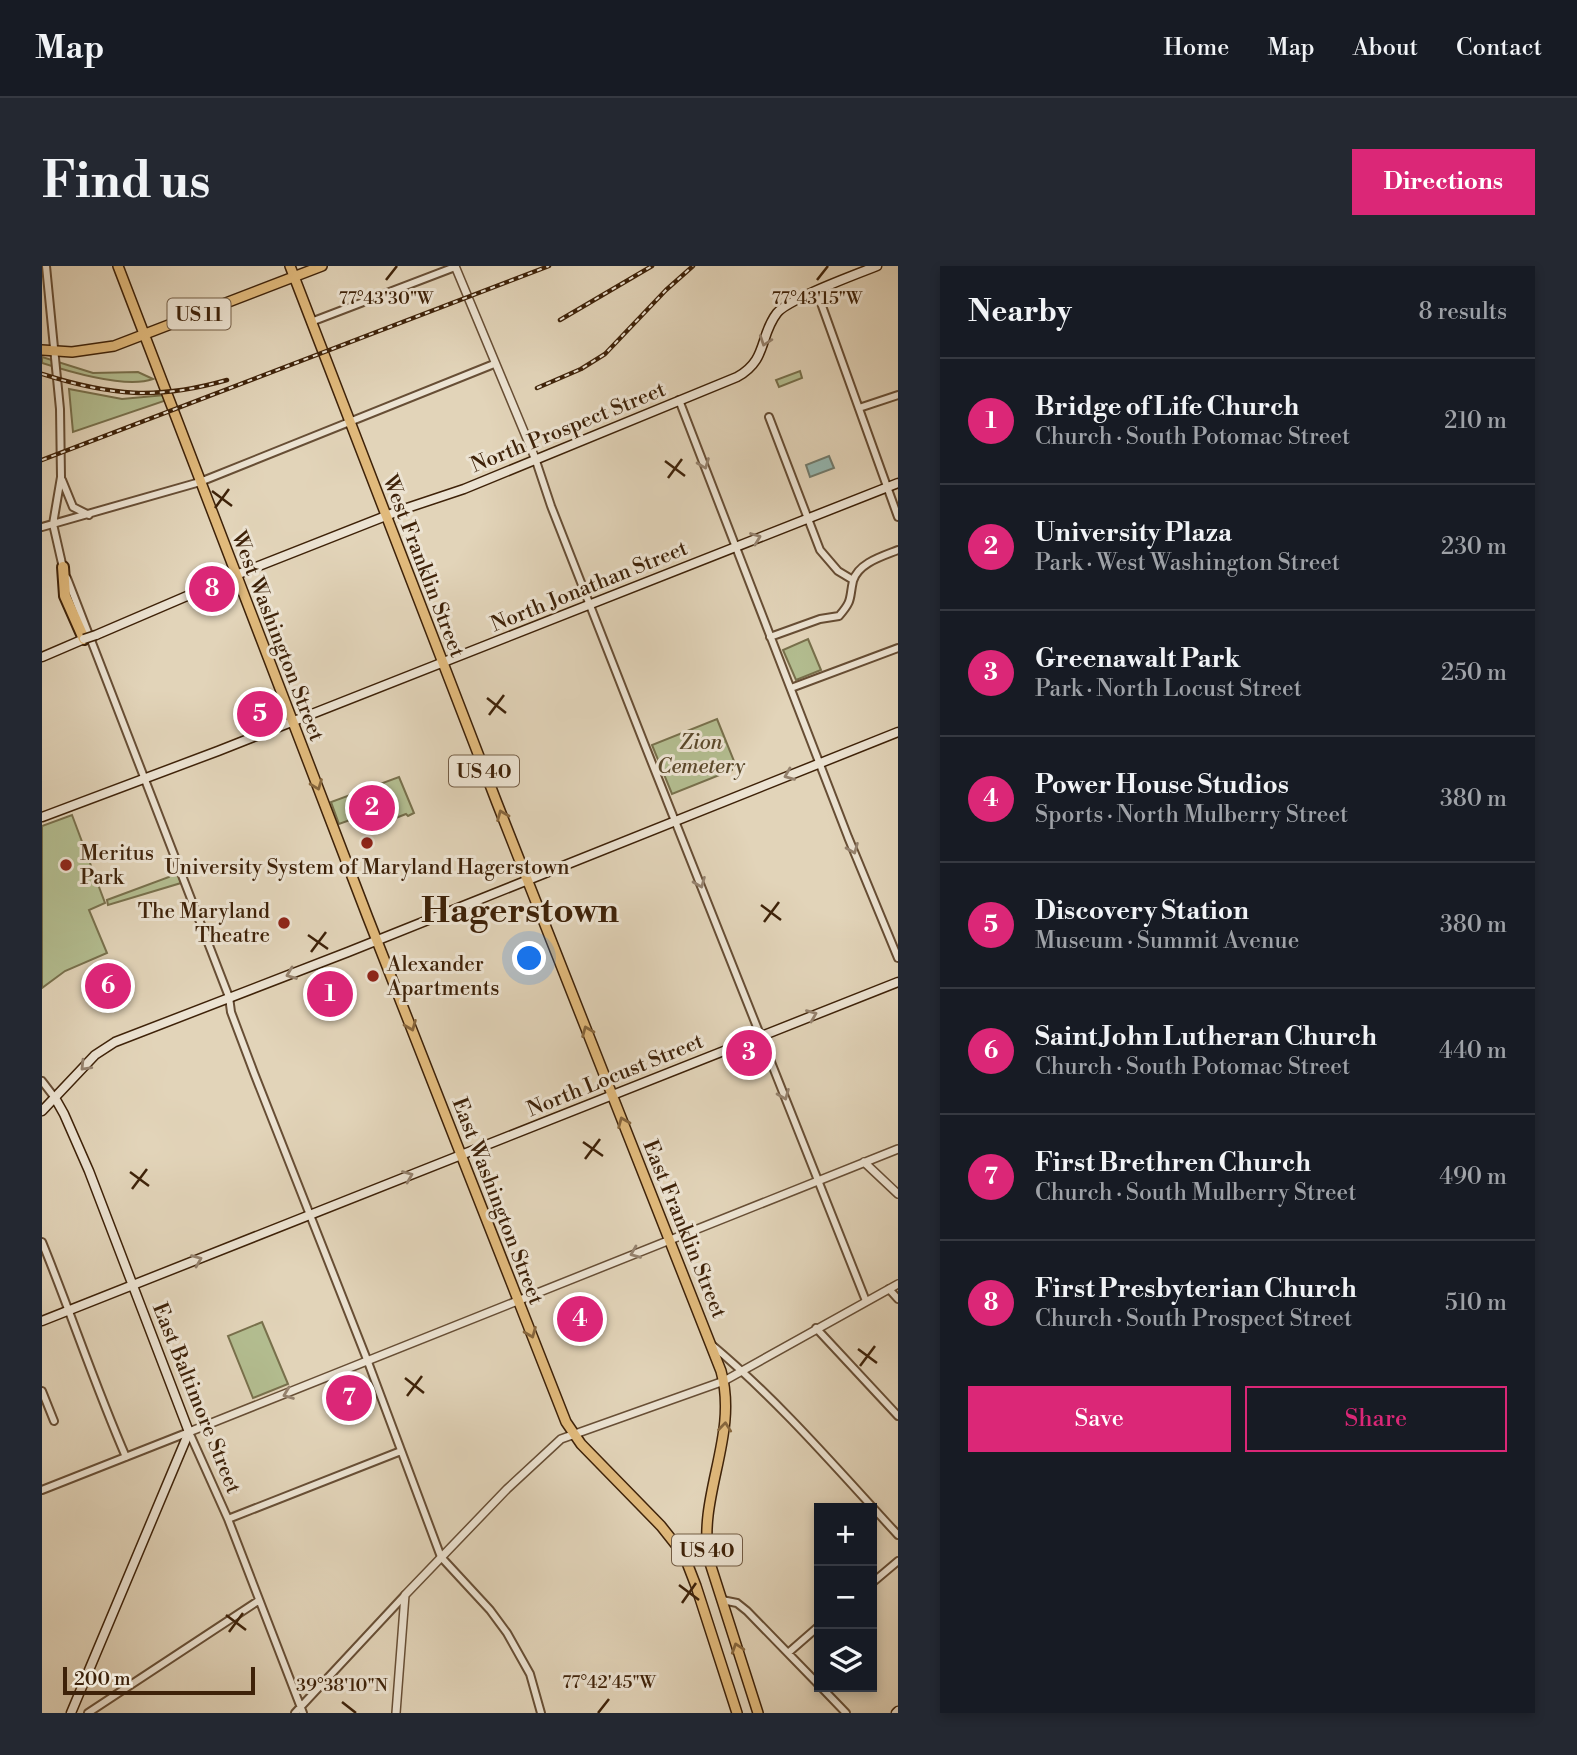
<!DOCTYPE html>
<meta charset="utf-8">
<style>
body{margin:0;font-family:"Libre Bodoni",serif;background:#242831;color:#f1f3f6}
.controls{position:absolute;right:21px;bottom:21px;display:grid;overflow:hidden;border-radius:0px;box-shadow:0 4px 10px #0003}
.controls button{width:63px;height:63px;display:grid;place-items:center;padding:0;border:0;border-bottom:2px solid #363941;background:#171b24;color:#f1f3f6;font:35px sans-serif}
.scale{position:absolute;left:21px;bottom:18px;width:192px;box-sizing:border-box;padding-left:7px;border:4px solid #3e2209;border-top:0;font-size:19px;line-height:24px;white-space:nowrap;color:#3e2209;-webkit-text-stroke:5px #ece3d2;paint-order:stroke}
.you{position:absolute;left:488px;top:693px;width:24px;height:24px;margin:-18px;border:5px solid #fff;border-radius:50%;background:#1a73e8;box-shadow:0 0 0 10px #1a73e833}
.badge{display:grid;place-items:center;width:46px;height:46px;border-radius:50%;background:#db2777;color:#fff;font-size:23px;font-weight:700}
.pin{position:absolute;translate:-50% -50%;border:4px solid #fff;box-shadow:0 2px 7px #0006}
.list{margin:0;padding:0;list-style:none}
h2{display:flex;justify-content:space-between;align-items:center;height:91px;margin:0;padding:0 28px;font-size:30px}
h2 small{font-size:23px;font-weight:400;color:#9ea1a6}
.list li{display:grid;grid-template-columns:46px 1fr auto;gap:21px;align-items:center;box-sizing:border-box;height:126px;padding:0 28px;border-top:2px solid #363941}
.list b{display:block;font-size:26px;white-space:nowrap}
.list p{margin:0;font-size:23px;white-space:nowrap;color:#9ea1a6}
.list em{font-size:23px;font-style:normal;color:#9ea1a6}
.actions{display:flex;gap:14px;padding:21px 28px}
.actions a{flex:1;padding:16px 0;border:2px solid #db2777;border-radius:0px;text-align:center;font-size:24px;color:#db2777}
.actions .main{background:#db2777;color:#fff}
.icon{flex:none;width:38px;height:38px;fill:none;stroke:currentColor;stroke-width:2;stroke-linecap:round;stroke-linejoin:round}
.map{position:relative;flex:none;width:856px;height:1447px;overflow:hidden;border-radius:0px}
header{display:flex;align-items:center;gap:42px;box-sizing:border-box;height:98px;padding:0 35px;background:#171b24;border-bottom:2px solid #363941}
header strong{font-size:33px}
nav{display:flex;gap:38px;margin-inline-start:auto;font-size:24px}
.intro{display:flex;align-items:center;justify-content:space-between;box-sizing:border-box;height:168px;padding:0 42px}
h1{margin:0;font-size:49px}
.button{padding:18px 32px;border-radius:0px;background:#db2777;color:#fff;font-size:24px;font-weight:700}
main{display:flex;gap:42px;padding:0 42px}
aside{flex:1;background:#171b24;border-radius:0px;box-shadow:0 4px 10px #0003}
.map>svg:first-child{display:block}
.green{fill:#b3bd90;stroke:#78704c;stroke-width:2}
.water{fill:#95b8b2;stroke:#727c6e;stroke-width:2}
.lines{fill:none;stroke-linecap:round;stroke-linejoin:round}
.minor-casing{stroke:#674e35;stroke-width:10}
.tertiary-casing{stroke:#674e35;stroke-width:10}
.secondary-casing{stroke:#3e2209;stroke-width:11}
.primary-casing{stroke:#3e2209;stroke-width:12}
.motorway-casing{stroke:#3e2209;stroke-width:14}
.minor{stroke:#ece3d2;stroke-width:6}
.tertiary{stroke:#ece3d2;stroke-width:7}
.secondary{stroke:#ece3d2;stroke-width:8}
.primary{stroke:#e1ba7c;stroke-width:9}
.motorway{stroke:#e1ba7c;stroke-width:10}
.rail-casing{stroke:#3e2209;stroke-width:4.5}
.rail{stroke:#ece3d2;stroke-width:2;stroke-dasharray:5;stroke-linecap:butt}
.secondary-bridge-casing{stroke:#3e2209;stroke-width:11;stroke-linecap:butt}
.secondary-bridge{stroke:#ece3d2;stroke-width:8}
.oneway{stroke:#95826e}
.oneway2{stroke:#87663d}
.ticks{fill:none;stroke:#3e2209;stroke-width:2.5}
.poi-dot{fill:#8f2418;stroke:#ece3d2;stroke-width:2.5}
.labels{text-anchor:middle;stroke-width:6;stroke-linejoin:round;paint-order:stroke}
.shield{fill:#ece3d2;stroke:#725c45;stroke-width:2}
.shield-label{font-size:19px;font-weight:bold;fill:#3e2209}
.street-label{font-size:21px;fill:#3e2209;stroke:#ece3d2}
.park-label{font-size:21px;font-style:italic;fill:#5b492b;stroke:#ece3d2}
.poi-label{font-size:21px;fill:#3e2209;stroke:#ece3d2;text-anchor:start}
.town-label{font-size:35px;font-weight:bold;fill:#3e2209;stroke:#ece3d2}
.ticks-label{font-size:18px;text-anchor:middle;fill:#3e2209;stroke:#ece3d2;stroke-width:6;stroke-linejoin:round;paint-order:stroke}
</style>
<header>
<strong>Map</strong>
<nav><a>Home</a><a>Map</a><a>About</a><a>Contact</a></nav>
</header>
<div class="intro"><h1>Find us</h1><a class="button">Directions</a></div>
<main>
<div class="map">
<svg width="856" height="1447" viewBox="0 0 856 1447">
<rect width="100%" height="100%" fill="#e2d4b9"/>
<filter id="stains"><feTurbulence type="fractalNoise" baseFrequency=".00286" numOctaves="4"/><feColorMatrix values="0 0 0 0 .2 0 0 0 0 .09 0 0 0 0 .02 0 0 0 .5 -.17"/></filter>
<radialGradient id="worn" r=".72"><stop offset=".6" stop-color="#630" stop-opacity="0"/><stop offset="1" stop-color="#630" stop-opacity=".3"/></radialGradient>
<path class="green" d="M0,91L51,107L96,106L111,113C84,123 28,106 0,97Z
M758,105L760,112L737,121L734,114Z
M27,123L80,133L123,129L125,134L31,166Z
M766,373L779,404L754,414L741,384Z
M675,453L692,495L690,504L630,528L610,479Z
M357,511L372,547L366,550L364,548L333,560H325L319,550L297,558L289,536Z
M30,549L63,637L47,644L65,687L23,705L0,722V560Z
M135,605L139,617L66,639L65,634L127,611L129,607Z
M715,777L720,788L698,796L694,785Z
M220,1056L246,1118L211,1132L186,1070Z"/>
<path class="water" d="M787,190L792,202L768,211L764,199Z"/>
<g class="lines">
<defs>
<path id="minor" d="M4,0L18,143L19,211L11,258L21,302
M775,26L856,251
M269,56L413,1
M637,134L806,571L856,692
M817,142L856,129
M727,151L778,284L796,305L811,314
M493,192L509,240L602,477L824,1035
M20,214L31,241L47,249
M0,261L158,216L452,98
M25,312L187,731L189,746L212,807L326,1096L399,1291L448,1344L465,1367L488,1408L499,1447
M728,371L778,353L797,350C811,334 807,333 811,315C816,297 841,290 856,284
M749,422L856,382
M0,815L13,832
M0,976C29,1047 53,1120 84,1191
M847,1023L856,1033
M774,1062L856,1150
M670,1079C738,1136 796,1204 856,1269
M0,1125L12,1155
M0,1224L147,1166L186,1253L261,1447
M186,1253L359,1185
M830,1317L856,1295
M680,1334L695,1337L705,1345L777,1419
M746,1387L777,1360
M779,1421L804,1447
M46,1447L216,1335
M253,1447L363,1329"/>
<path id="tertiary" d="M413,0L493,192
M822,896L856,928
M147,1166L856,883
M354,1447L363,1329L465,1223L519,1173L682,1115L856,1018"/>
<path id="secondary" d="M54,369L194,309L359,244L422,223L695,111C726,94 717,70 735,47C746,33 815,8 835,0
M0,391L42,373
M0,551L176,485L856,217
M13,832L22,848L47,905L147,1166L29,1447
M0,845L53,789L73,776L306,686L856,466
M0,1055L856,716
M854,1447L856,1445"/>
<path id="primary" d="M76,0L326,652L524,1156L539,1178L619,1260L642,1289L654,1320L695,1447
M248,0L455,537L679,1105C697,1170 655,1230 667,1294L716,1447
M0,84L30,86L72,80L280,0"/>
<path id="motorway" d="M21,301L23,330L42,373"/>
</defs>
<use href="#minor" class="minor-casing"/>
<use href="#tertiary" class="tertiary-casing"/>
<use href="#secondary" class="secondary-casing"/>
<use href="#primary" class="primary-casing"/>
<use href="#motorway" class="motorway-casing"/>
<use href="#minor" class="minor"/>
<use href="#tertiary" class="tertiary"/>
<use href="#secondary" class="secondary"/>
<use href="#primary" class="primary"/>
<use href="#motorway" class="motorway"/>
<defs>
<path id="rail" d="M518,54L610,0
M0,108C69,130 115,134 185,114
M495,122L539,103L563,88L624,24L651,0
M0,194L507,0"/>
</defs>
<use href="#rail" class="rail-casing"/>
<use href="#rail" class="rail"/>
<defs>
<path id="secondary-bridge" d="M42,373L54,369"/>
</defs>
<use href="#secondary-bridge" class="secondary-bridge-casing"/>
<use href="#secondary-bridge" class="secondary-bridge"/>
</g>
<defs><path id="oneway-chevron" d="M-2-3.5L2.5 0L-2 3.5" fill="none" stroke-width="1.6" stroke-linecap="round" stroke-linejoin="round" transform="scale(1.75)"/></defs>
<g class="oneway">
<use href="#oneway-chevron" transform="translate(723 75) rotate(109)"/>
<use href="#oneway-chevron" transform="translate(662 198) rotate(69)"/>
<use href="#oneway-chevron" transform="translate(714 272) rotate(-21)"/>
<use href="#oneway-chevron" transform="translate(747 509) rotate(158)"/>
<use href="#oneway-chevron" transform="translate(811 583) rotate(68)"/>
<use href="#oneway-chevron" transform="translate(658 617) rotate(68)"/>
<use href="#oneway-chevron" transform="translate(249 708) rotate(159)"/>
<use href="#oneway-chevron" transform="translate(770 749) rotate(-22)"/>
<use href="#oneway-chevron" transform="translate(43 800) rotate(134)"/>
<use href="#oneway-chevron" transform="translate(742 829) rotate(68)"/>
<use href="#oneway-chevron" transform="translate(366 910) rotate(-22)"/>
<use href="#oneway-chevron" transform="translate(593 987) rotate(158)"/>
<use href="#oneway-chevron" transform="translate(155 994) rotate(-22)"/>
<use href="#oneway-chevron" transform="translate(246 1128) rotate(159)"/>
</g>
<g class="oneway2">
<use href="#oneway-chevron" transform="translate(275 519) rotate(69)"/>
<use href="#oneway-chevron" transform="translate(460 549) rotate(-112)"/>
<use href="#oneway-chevron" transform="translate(369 760) rotate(68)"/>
<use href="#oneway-chevron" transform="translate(545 765) rotate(-112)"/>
<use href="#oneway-chevron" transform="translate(581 856) rotate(-112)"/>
<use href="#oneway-chevron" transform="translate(489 1067) rotate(68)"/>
<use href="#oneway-chevron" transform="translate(683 1161) rotate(-84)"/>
<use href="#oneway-chevron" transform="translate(695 1382) rotate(-108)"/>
</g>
<path class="ticks" d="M344,14L355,0M775,14L786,0M623,195L643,210M626,212L640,193M170,225L190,240M173,242L187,223M445,432L464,447M447,449L462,429M719,639L739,654M722,656L737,636M266,669L286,683M269,686L284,666M541,876L561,890M543,893L558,873M88,906L107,920M90,923L105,903M816,1083L835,1097M818,1100L833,1080M363,1112L382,1127M365,1130L380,1110M637,1319L657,1334M640,1337L654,1317M184,1349L204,1364M187,1366L201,1347M300,1436L314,1447M556,1447L567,1433"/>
<g class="poi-dot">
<circle cx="325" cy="577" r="7"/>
<circle cx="24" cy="599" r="7"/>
<circle cx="242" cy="657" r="7"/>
<circle cx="331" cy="710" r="7"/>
</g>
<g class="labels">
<g class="shield">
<rect x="125.5" y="32.5" width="63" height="31" rx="5"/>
<rect x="407" y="489.5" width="70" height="31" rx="5"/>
<rect x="630" y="1268.5" width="70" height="31" rx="5"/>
</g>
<g class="shield-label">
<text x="157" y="55">US 11</text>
<text x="442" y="512">US 40</text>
<text x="665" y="1291">US 40</text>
</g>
<g class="street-label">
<text transform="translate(526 161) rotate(-22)" y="7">North Prospect Street</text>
<text transform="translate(382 300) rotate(69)" y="7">West Franklin Street</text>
<text transform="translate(547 320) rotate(-22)" y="7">North Jonathan Street</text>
<text transform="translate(236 370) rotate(69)" y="7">West Washington Street</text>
<text transform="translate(573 809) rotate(-22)" y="7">North Locust Street</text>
<text transform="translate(456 935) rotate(69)" y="7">East Washington Street</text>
<text transform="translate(643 963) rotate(68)" y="7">East Franklin Street</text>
<text transform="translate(155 1132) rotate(68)" y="7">East Baltimore Street</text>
</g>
<g class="park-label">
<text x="659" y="483">Zion<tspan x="659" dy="24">Cemetery</tspan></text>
</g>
<g class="poi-label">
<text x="38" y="594">Meritus<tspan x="38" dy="24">Park</tspan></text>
<text x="325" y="608" text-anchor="middle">University System of Maryland Hagerstown</text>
<text x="228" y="652" text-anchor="end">The Maryland<tspan x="228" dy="24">Theatre</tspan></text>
<text x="345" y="705">Alexander<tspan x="345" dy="24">Apartments</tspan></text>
</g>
<g class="town-label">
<text x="478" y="656">Hagerstown</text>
</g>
</g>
<g class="ticks-label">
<text x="344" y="38">77°43'30"W</text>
<text x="775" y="38">77°43'15"W</text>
<text x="567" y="1422">77°42'45"W</text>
<text x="300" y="1425">39°38'10"N</text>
</g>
<rect width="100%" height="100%" filter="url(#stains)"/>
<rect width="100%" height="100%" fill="url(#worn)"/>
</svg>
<div class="controls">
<button>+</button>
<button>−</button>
<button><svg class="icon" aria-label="layers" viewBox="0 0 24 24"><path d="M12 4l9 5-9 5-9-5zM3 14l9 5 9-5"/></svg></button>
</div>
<div class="scale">200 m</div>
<div class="you"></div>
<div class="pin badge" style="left:288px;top:728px">1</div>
<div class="pin badge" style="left:330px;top:542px">2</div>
<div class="pin badge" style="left:707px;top:787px">3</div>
<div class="pin badge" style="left:538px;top:1053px">4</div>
<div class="pin badge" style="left:218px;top:448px">5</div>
<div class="pin badge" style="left:66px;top:720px">6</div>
<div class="pin badge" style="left:307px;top:1132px">7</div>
<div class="pin badge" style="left:170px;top:323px">8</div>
</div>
<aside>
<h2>Nearby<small>8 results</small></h2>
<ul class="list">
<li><span class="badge">1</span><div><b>Bridge of Life Church</b><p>Church · South Potomac Street</p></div><em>210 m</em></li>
<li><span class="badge">2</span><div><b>University Plaza</b><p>Park · West Washington Street</p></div><em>230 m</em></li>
<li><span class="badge">3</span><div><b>Greenawalt Park</b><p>Park · North Locust Street</p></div><em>250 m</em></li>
<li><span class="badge">4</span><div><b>Power House Studios</b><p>Sports · North Mulberry Street</p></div><em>380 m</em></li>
<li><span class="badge">5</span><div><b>Discovery Station</b><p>Museum · Summit Avenue</p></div><em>380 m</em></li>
<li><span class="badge">6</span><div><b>Saint John Lutheran Church</b><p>Church · South Potomac Street</p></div><em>440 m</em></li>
<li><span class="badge">7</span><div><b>First Brethren Church</b><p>Church · South Mulberry Street</p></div><em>490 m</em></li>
<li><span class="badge">8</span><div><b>First Presbyterian Church</b><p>Church · South Prospect Street</p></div><em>510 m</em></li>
</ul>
<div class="actions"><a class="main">Save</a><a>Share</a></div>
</aside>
</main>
